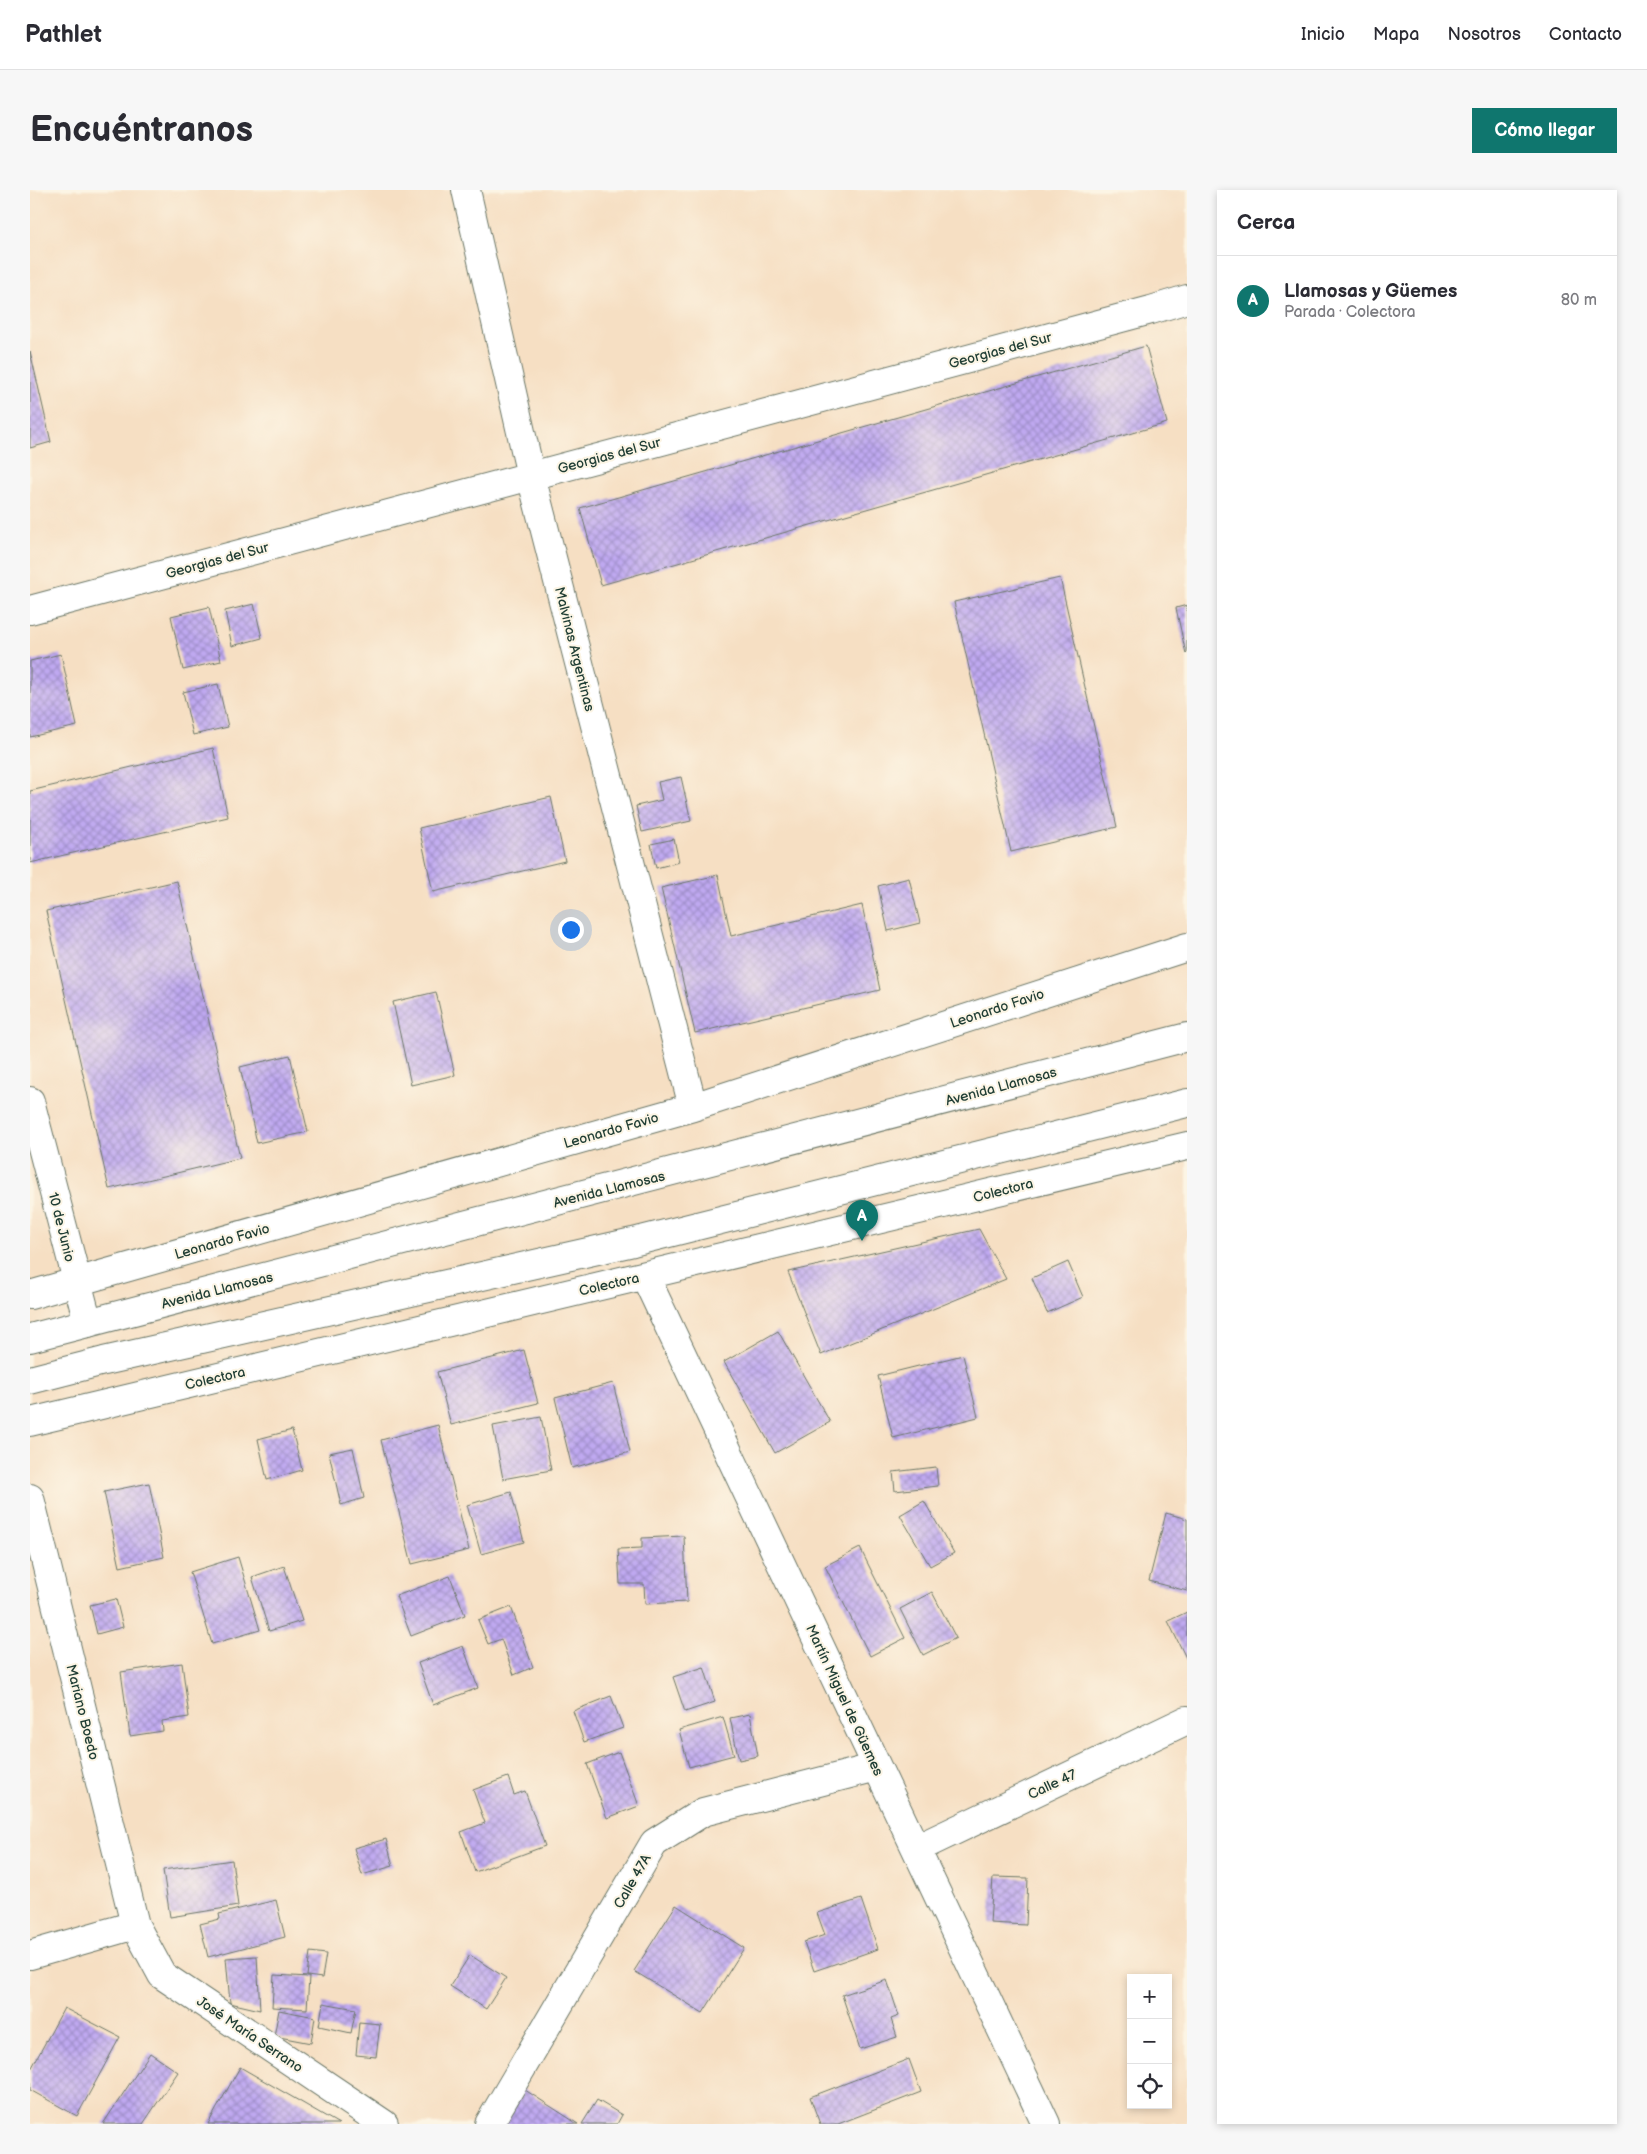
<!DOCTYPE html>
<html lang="es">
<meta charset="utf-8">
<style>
body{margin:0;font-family:"Balsamiq Sans",sans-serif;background:#f7f7f7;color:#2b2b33}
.controls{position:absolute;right:15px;bottom:15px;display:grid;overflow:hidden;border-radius:0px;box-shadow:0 2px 8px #0003}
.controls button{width:45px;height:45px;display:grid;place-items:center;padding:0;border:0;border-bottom:1px solid #e1e1e2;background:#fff;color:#2b2b33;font:25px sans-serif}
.you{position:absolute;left:540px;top:739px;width:18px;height:18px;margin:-12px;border:4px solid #fff;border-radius:50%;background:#1a73e8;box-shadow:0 0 0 8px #1a73e833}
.badge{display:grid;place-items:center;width:32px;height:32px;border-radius:50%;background:#0f766e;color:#fff;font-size:16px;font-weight:700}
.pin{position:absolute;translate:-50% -41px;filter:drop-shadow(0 1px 2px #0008)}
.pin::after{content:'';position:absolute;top:26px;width:18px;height:15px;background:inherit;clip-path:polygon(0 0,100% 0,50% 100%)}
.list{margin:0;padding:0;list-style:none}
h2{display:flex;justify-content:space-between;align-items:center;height:65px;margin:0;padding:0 20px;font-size:21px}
h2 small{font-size:16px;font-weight:400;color:#7c7c81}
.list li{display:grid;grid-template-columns:32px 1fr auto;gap:15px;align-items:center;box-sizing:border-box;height:90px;padding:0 20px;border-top:1px solid #e1e1e2}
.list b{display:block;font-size:19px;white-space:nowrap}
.list p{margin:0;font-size:16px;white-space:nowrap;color:#7c7c81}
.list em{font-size:16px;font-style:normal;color:#7c7c81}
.icon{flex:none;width:28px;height:28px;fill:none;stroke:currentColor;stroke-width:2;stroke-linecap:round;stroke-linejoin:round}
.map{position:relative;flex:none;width:1157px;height:1934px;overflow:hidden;border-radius:0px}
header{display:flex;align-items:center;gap:30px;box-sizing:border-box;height:70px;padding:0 25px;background:#fff;border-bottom:1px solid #e1e1e2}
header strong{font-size:24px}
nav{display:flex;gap:28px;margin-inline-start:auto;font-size:18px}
.intro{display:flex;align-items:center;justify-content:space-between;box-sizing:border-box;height:120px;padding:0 30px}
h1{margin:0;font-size:35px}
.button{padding:12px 22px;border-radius:0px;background:#0f766e;color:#fff;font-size:18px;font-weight:700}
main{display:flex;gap:30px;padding:0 30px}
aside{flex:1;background:#fff;border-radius:0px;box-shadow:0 2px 8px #0003}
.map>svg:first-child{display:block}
.building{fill:url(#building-cross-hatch)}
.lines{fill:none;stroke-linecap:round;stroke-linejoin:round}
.street-casing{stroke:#6a7666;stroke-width:30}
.highway-casing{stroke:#6a7666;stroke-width:30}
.street{stroke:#fff;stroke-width:28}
.highway{stroke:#fff;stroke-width:28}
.labels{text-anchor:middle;stroke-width:4;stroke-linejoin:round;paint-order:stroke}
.street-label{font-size:14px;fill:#1f3d34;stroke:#fcf5e5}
</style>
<header>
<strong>Pathlet</strong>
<nav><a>Inicio</a><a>Mapa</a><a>Nosotros</a><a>Contacto</a></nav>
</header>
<div class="intro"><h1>Encuéntranos</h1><a class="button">Cómo llegar</a></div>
<main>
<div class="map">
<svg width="1157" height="1934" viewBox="0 0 1157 1934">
<defs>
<pattern id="building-cross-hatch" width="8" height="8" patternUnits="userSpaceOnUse" patternTransform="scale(1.25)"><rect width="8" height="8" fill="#c0a9f1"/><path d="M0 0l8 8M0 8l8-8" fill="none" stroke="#9b8bc4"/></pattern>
</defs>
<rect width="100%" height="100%" fill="#fcf5e5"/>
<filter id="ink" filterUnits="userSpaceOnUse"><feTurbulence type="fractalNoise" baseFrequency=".02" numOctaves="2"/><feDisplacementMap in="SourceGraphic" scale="10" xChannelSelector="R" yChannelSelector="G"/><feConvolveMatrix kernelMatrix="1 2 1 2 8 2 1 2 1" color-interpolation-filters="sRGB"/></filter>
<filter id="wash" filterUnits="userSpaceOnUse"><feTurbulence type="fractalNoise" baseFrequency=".0096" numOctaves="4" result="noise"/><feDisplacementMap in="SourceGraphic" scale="20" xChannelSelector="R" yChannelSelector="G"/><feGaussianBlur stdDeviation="1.12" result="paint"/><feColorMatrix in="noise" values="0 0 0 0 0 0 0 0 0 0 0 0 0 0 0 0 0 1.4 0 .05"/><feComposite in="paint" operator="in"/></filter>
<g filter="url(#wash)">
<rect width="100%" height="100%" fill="#f6dfc3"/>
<g id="blocks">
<path class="building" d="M1116,156L1137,233L571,395L550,318Z
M0,161L21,252L0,258Z
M1030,388L1087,637L981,662L924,412Z
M224,414L232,448L202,456L195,421Z
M1157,415V463L1156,464L1146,418Z
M179,417L191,471L153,480L141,426Z
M31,464L47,536L0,547V471Z
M188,494L198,537L163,545L153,502Z
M183,558L198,627L0,673V601Z
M651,587L661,631L612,642L606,616L632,610L628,592Z
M521,607L535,671L403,702L389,638Z
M644,649L649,672L626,678L621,654Z
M688,685L701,746L832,715L850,800L665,843L631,698Z
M879,688L890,733L858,741L848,696Z
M147,691L210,968L79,999L16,721Z
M406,802L425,885L381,895L363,812Z
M260,865L278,942L227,953L210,877Z
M949,1039L976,1089L791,1165L758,1082Z
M1038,1072L1053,1107L1017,1123L1002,1088Z
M748,1141L800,1232L745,1263L694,1172Z
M494,1160L508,1213L421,1235L407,1182Z
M933,1165L948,1227L863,1248L848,1186Z
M583,1193L600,1262L542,1278L525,1208Z
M511,1227L521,1280L473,1289L463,1236Z
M408,1235L439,1360L382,1374L351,1250Z
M262,1240L272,1280L237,1290L228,1249Z
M323,1258L334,1308L311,1315L299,1263Z
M906,1277L908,1296L865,1301L863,1282Z
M119,1293L134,1367L90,1377L74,1302Z
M481,1302L494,1352L451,1364L437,1315Z
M894,1311L924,1363L900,1376L870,1325Z
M1136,1323L1157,1329V1401L1119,1391Z
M654,1346L657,1412L615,1414L614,1394H590L588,1359L612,1358V1348Z
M830,1358L875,1448L840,1466L795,1376Z
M208,1367L230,1440L182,1454L160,1382Z
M254,1376L272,1431L239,1441L222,1387Z
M420,1386L435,1425L381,1446L366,1406Z
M902,1402L926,1448L893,1465L870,1419Z
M86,1409L93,1437L67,1444L60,1415Z
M481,1417L503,1477L484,1485L471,1449L458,1454L448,1430Z
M1157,1422V1470L1138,1431Z
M433,1456L448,1498L403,1515L388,1473Z
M152,1473L159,1527L132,1531L133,1541L100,1546L91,1482Z
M674,1477L685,1512L655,1522L643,1487Z
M581,1506L593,1538L554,1552L543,1521Z
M720,1524L728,1566L709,1570L700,1528Z
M693,1527L704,1565L659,1577L649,1540Z
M589,1562L609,1616L577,1628L557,1574Z
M478,1587L484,1605L495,1601L515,1656L445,1682L431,1642L455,1633L443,1600Z
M356,1649L363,1676L332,1685L324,1658Z
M202,1670L208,1716L140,1727L133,1680Z
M963,1687L998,1688L996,1735L960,1733Z
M831,1709L848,1759L784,1781L774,1752L795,1745L787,1723Z
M246,1710L255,1747L178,1767L170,1734L190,1729L189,1724Z
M646,1715L714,1758L673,1823L604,1781Z
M280,1762L296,1764L292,1788L277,1786Z
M440,1765L476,1788L456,1819L420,1796Z
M227,1766L230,1820L200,1813L196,1768Z
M244,1785L279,1787L277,1819L242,1817Z
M857,1790L869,1826L861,1829L867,1847L830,1859L812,1805Z
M293,1813L326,1819L321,1843L289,1836Z
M34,1818L90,1847L47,1926L0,1900V1881Z
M249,1820L285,1827L281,1853L244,1846Z
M329,1832L350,1834L346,1867L326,1865Z
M120,1863L148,1882L113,1934H73Z
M879,1869L891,1902L808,1934H790L780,1907Z
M210,1877L309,1934H178Z
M492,1898L548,1934H473Z
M567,1910L592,1925L587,1934H552Z"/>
</g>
</g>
<g filter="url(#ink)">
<use href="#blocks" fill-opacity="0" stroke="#6a7666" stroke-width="1"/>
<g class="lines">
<defs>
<path id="street" d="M436,0L501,286L663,917
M0,420L1121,120L1157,109
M0,911L58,1133
M615,1086L1016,1934
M0,1105L663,917L1157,757
M0,1232L1157,956
M0,1308L105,1735L132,1785L354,1934
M886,1659L1157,1530
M0,1765L105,1735
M459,1934L624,1653L673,1622L847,1577"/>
<path id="highway" d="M0,1148L1157,847
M0,1190L74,1171L603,1052L1157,913"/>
</defs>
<use href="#street" class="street-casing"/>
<use href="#highway" class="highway-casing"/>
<use href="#street" class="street"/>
<use href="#highway" class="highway"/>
</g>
</g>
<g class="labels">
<g class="street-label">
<text transform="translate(970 160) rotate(-15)" y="5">Georgias del Sur</text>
<text transform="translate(579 265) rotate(-15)" y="5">Georgias del Sur</text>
<text transform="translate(187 370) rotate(-15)" y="5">Georgias del Sur</text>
<text transform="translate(545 459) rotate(76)" y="5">Malvinas Argentinas</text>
<text transform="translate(967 818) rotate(-18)" y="5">Leonardo Favio</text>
<text transform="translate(971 896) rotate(-15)" y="5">Avenida Llamosas</text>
<text transform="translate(581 940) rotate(-16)" y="5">Leonardo Favio</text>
<text transform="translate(579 999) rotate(-14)" y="5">Avenida Llamosas</text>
<text transform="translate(973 1000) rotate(-14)" y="5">Colectora</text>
<text transform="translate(32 1037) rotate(76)" y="5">10 de Junio</text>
<text transform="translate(192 1051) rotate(-16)" y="5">Leonardo Favio</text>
<text transform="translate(579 1094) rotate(-13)" y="5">Colectora</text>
<text transform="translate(187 1100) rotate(-14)" y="5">Avenida Llamosas</text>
<text transform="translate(185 1188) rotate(-13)" y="5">Colectora</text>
<text transform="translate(815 1510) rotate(65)" y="5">Martín Miguel de Güemes</text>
<text transform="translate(53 1522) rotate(76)" y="5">Mariano Boedo</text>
<text transform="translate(1022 1594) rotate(-25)" y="5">Calle 47</text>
<text transform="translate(602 1691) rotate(-60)" y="5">Calle 47A</text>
<text transform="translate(220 1844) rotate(34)" y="5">José María Serrano</text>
</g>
</g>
</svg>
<div class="controls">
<button>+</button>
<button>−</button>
<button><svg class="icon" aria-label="locate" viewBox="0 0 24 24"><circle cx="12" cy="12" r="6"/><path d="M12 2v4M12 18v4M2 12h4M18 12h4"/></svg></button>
</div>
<div class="you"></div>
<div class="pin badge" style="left:832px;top:1051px">A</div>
</div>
<aside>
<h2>Cerca<small></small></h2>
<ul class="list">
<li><span class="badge">A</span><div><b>Llamosas y Güemes</b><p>Parada · Colectora</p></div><em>80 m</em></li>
</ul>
</aside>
</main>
